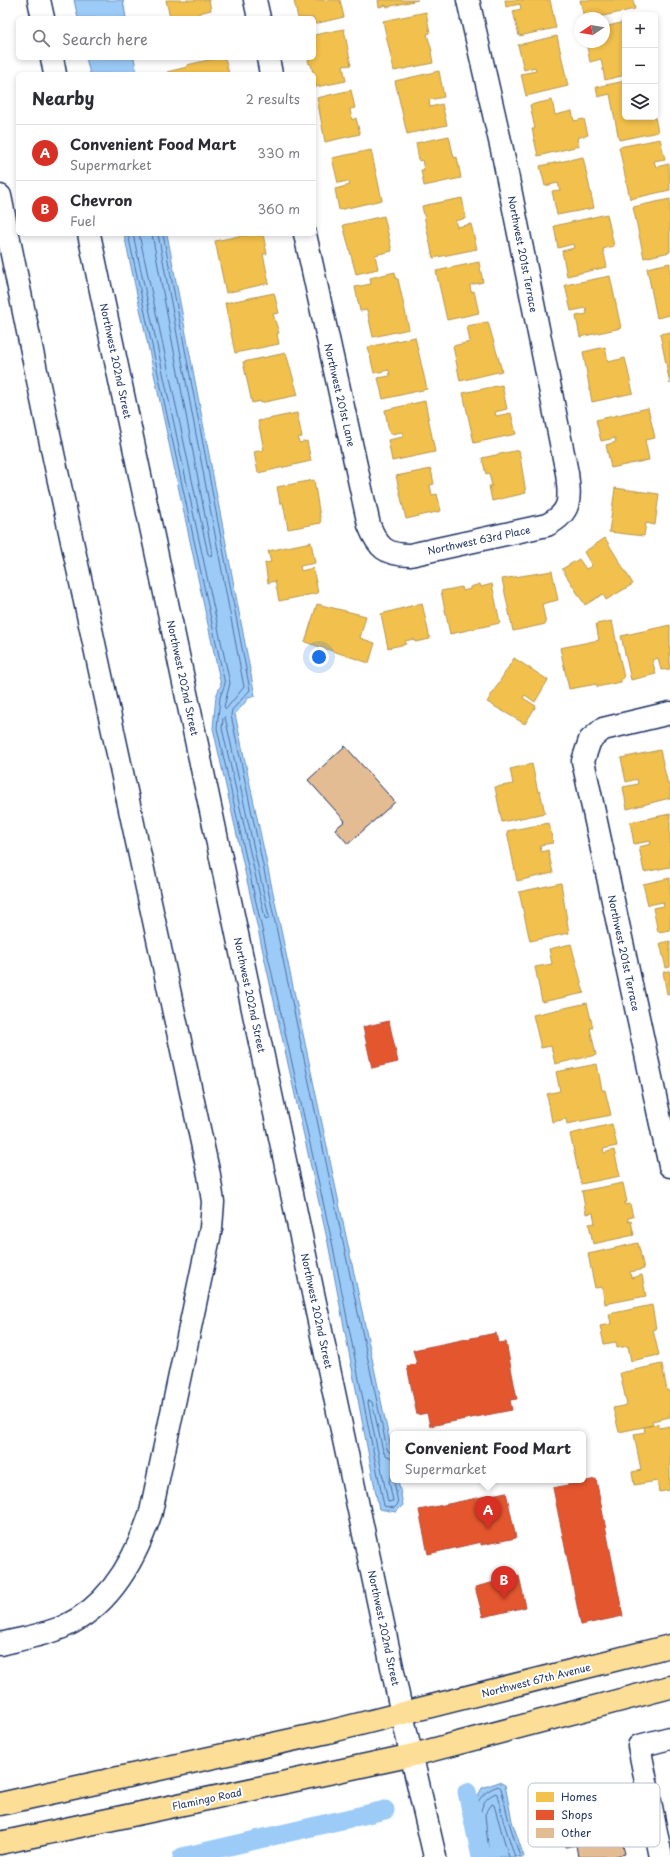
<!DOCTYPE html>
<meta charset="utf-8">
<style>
body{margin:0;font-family:"Playpen Sans",sans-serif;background:#f2f2f3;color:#2b2b33}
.controls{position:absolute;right:12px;top:12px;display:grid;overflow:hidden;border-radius:6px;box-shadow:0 2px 6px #0003}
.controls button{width:36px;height:36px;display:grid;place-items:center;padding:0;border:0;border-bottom:1px solid #e1e1e2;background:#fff;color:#2b2b33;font:20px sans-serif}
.compass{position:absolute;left:574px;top:12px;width:36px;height:36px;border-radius:50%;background:#fff;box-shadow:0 2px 6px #0003;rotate:258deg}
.you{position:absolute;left:319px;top:657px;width:14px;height:14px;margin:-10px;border:3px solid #fff;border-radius:50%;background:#1a73e8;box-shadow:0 0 0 6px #1a73e833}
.badge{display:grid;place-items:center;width:26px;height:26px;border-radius:50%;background:#d93025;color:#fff;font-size:13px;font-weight:700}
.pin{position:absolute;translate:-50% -33px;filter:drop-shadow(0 1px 2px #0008)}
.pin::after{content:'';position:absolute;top:21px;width:14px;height:12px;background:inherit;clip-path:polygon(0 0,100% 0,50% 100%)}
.popup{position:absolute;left:390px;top:1431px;width:196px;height:52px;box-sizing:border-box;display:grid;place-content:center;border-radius:6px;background:#fff;filter:drop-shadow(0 1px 3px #0005);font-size:13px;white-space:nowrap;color:#7c7c81}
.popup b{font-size:15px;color:#2b2b33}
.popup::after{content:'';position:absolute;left:50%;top:100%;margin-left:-8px;border:8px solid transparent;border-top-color:#fff}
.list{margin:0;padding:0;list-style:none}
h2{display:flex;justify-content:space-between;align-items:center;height:52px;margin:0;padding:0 16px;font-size:17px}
h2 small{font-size:13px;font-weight:400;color:#7c7c81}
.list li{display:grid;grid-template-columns:26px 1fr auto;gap:12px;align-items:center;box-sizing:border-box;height:56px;padding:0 16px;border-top:1px solid #e1e1e2}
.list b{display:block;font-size:15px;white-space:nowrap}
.list p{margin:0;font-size:13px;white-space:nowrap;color:#7c7c81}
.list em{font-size:13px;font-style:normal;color:#7c7c81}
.icon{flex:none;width:22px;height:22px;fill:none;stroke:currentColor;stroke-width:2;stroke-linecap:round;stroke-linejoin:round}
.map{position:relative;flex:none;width:670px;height:1857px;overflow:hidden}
.search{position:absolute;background:#fff;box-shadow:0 2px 6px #0003;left:16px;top:16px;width:300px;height:44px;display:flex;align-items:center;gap:10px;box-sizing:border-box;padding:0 14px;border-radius:6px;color:#7c7c81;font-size:15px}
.panel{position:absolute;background:#fff;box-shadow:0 2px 6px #0003;left:16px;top:72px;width:300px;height:164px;border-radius:6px}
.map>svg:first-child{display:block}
.water{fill:#9ccbf8;stroke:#688dba}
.homes{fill:#f2c14e;stroke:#b29553}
.shops{fill:#e4572e;stroke:#a84b3c}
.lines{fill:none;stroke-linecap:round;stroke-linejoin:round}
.shore{stroke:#4f6d9c;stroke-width:1}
.canal{stroke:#9ccbf8;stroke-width:19}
.building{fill:#e4bc94;stroke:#1b2f5e}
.minor-casing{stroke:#1b2f5e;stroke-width:25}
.major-casing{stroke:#1b2f5e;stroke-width:25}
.minor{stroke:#fff;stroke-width:22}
.major{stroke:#fcde96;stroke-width:22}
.labels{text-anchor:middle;stroke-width:4;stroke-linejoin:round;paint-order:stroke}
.street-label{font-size:10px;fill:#1b2f5e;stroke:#fff}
.key{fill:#fff;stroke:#bbc1cf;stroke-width:1}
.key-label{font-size:11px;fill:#1b2f5e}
</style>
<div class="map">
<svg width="670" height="1857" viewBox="0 0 670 1857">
<rect width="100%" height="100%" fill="#fff"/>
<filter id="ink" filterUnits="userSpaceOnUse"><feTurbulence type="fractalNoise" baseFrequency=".025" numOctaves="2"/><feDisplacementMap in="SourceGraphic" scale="8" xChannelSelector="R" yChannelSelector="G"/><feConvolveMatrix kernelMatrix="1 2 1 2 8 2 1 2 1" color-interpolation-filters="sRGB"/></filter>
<g filter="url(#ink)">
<path class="water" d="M74,0H123L126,18H78Z
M86,58H134L137,74H90Z
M124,234H167L255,696L247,697L248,699L235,714L393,1457V1480H398L403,1505L396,1512L379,1509L328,1243L213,728L216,696L221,685Z
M499,1782L505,1785L512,1821L524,1857H474L470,1811L482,1788Z"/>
<path class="homes" d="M166,0H209L211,10L199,13L200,18H170Z
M298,0H340L344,17L314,24V18H298L294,1Z
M378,0H418L387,7L386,5L379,7Z
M505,0H550L556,28L519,36L513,11L521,9L520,4L506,7Z
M580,0H633L635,9L594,18H584Z
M426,12L430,33L427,34L432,51L431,52L433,63L394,71L383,21Z
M625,22V75L605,80L601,59L590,62L586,42H604V27Z
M344,29L351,65L343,66L346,81L316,87L311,64H309L308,58H314V35Z
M557,36L568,86L526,96L521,74L536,71L535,67L524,70L518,45Z
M217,58H225L229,74H168L167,72L187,67V65Z
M439,71L444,97L429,100L430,107L442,104L447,125L407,134L395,81Z
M625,81V117H655L658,132L619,140L610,94L598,97L596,87Z
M351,90L355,108L350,109L352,120L356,118L360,134L325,142L317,98Z
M552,100L555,115L572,111L574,121L584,119L588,135L577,138L579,146L538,156L532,129H535L530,105Z
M449,136L454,158L457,157L461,178L424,186L421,170H424L422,160L419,161L416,143Z
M660,139L665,159L654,161L656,167L669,164L670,190L630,199L619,147Z
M371,150L382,200L339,210L335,189L350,185L348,181L338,183L332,158Z
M583,157L594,208L557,215L552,191L560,190L558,183L545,186L540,166Z
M462,198L466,218L455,221L457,227L471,224L477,249L433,258L422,206Z
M670,199V252L644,258L633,207Z
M607,214L614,246L603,249L607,267L567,276L562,251L574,248L573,244L558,248L554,226Z
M384,216L392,251L375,255L378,269L356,274L343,225Z
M249,234H263L267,254H263L269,283L226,293L215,241Z
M479,262L483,282L470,285L471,292L474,291L479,313L447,320L436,271Z
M670,263V315L657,318L647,268Z
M395,272L396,279H398L409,329L373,337L367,310L360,311L355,287L371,284L370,278Z
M610,276L621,328L580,337L576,316L587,314L586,308L571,311L565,285Z
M274,293L279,313L273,314L279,333L277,334L279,344L235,353L225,303Z
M488,322L502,371L460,381L453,346L470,342L467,326Z
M670,332V384L660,334Z
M415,337L427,389L383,399L378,378L390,376L389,370L374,373L368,347Z
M605,347L608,362L625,358L633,393L592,402L583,352Z
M286,353L298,395L260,403V401L252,403L243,362Z
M502,385L507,409L495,412L496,416L511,413L516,434L474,443L463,393Z
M425,401L435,452L392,461L388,440L403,437V432L391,434L389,432L385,410Z
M648,408L655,438L645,440L649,460L611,468L606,445L616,442L615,438L601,441L596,420Z
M297,413L302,437L298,438L299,443L307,441L311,461L258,473L254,452L264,450L258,421Z
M519,450L526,493L492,501L489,486H492L489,473L486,474L482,458Z
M431,469L434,484L430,485L432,495L437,494L441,511L406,519L396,476Z
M314,480L321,523L288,529L283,503H280L277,487Z
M615,488L659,494L655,525L646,523L644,536L609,532Z
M605,538L633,584L606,600L603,594L585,605L562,569L579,559L586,569L592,566L584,552Z
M311,542L315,563L300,566L301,571L313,568L318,593L279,601L275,581L268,583L265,563L271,562L268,551Z
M552,571L558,600L542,604L546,624L513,631L502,579Z
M480,584L481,587L492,584L500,623L450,634L441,591L462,587L463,591L470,589V587Z
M422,603L430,639L415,642L414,639L405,641L406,644L388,648L381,614Z
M317,604L366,616L360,638L375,643L369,663L305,642Z
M612,621L624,678L621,679V682L597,687V684L569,689L560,648L599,640L596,624Z
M670,625V669L661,670L658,658L652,660L656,674L631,680L621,636Z
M514,658L548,680L535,702L525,695L523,698L536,706L525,724L487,702Z
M660,750L668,785L670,784V798L627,809L623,787L638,784L637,779L626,782L621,758Z
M532,764L538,792L540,791L545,813L502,822L495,787L513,784L510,769Z
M670,814V867L644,872L639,847L651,844L650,841L634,844L630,822Z
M549,823L553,843L540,845L541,852L548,850L553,873L517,881L507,831Z
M670,878V930L658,932L653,908L664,906L663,902L648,905L643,884Z
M561,883L569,933L530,941L519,892Z
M670,941V967L666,968L660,943Z
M571,944L584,993L542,1002L535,967L552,964L549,949Z
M670,971V993L667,994L663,972Z
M587,1003L593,1028H590L596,1055L555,1064L551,1046L541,1048L533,1015Z
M597,1064L602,1090H605L611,1115L567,1124L566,1119L552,1122L547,1094L560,1091L556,1072Z
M612,1124L617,1146L603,1149L604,1153L614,1150L620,1176L581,1184L570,1134Z
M623,1183L627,1202L624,1203L625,1205L630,1204L633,1217L628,1218V1222L631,1221L634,1235L593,1244L589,1224L595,1223L593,1213L586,1214L582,1191Z
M638,1243L644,1269L630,1272L631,1278L642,1275L646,1296L605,1304L602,1287L595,1288L588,1254Z
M652,1305L656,1329L653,1330L659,1355L631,1361L628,1346L617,1348L616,1342L604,1344L600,1326L611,1324L609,1314Z
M662,1364L667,1391H670V1417L652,1421L653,1425L619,1432L613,1408L627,1405L620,1373Z
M659,1424V1428L670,1426V1490L659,1492L657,1481L634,1485L632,1472L641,1470L634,1434L645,1432L644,1427Z"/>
<path class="shops" d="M389,1021L398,1062L372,1068L363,1027Z
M496,1333L498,1343L506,1342L517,1399L510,1400L512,1410L430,1426L427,1413L417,1415L407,1366L417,1364L413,1350Z
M596,1479L623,1616L581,1625L553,1488Z
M506,1492L516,1538L481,1545V1542L428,1554L419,1510Z
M519,1576L526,1607L483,1617L475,1587Z"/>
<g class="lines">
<path class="shore" d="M128,234L225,684L220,697L217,728L332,1242L384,1506L394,1508L398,1504L394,1480
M133,234L230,683L224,707L226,709L244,687L158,234
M139,234L208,554L211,556L212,553L152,234
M163,234L250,690L232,710L231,715L387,1449L389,1452L393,1453
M225,717L269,917L267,920L265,918L222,728L223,719Z
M393,1458L387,1456L383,1451L372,1402L369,1400L368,1403L388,1502L393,1501L389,1481L393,1473
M478,1857C477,1829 464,1798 498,1786L501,1788L509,1822L520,1857
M483,1857C482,1837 471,1802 496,1793L497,1794L504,1823L515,1857
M489,1857L485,1814L492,1804L494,1805L509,1857"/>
<path class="canal" d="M467,1792L481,1857
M182,1857L385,1810"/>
</g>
<path class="building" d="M345,746L395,802L348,844L335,829L345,821L308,780Z
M607,1787L612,1808H614L625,1854L611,1857H578L576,1845L566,1847L562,1831L580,1827L572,1794Z"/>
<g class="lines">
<defs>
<path id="minor" d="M39,0L43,18
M255,0L259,18
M52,58L55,74
M268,58L271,74
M0,196L54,458L209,1175L213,1202L211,1228L151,1512C136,1558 111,1605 65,1626C45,1635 21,1639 0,1644
M89,234L402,1714L435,1857
M305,234L369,525C378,548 386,555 410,555L547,525C572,512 570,499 567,473L503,154L468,0
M670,713L603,729L590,740L583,761L670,1166
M661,1857L639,1746L670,1738"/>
<path id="major" d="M0,1804L328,1732L670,1646
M0,1843L413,1755L670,1687"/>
</defs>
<use href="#minor" class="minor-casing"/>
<use href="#major" class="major-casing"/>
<use href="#minor" class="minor"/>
<use href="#major" class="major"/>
</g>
</g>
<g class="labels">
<g class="street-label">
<text transform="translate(523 254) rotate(79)" y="4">Northwest 201st Terrace</text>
<text transform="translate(116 361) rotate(78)" y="4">Northwest 202nd Street</text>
<text transform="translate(340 395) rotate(77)" y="4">Northwest 201st Lane</text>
<text transform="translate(479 540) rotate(-12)" y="4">Northwest 63rd Place</text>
<text transform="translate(183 678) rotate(78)" y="4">Northwest 202nd Street</text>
<text transform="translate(624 953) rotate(78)" y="4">Northwest 201st Terrace</text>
<text transform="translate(250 995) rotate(78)" y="4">Northwest 202nd Street</text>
<text transform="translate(317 1311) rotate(78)" y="4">Northwest 202nd Street</text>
<text transform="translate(384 1628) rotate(78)" y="4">Northwest 202nd Street</text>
<text transform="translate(536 1680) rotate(-14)" y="4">Northwest 67th Avenue</text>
<text transform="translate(207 1799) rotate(-12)" y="4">Flamingo Road</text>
</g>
</g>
<rect x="528" y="1783" width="132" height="64" rx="6" class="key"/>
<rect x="536" y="1792" width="18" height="10" fill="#f2c14e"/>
<rect x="536" y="1810" width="18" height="10" fill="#e4572e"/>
<rect x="536" y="1828" width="18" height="10" fill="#e4bc94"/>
<g class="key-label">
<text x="561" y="1801">Homes</text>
<text x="561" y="1819">Shops</text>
<text x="561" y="1837">Other</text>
</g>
</svg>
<div class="controls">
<button>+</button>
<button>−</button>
<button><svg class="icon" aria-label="layers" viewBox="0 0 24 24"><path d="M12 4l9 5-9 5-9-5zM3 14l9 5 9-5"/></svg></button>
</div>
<svg class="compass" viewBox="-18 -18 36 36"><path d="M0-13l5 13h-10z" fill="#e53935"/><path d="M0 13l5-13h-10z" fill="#7c7c81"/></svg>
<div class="you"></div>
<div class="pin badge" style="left:488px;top:1529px">A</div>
<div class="popup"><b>Convenient Food Mart</b>Supermarket</div>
<div class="pin badge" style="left:504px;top:1599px">B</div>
<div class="search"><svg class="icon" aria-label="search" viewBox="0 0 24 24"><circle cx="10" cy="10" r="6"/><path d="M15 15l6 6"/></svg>Search here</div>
<section class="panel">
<h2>Nearby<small>2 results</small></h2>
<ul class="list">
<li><span class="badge">A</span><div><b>Convenient Food Mart</b><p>Supermarket</p></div><em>330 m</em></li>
<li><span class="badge">B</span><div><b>Chevron</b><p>Fuel</p></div><em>360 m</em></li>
</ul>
</section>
</div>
